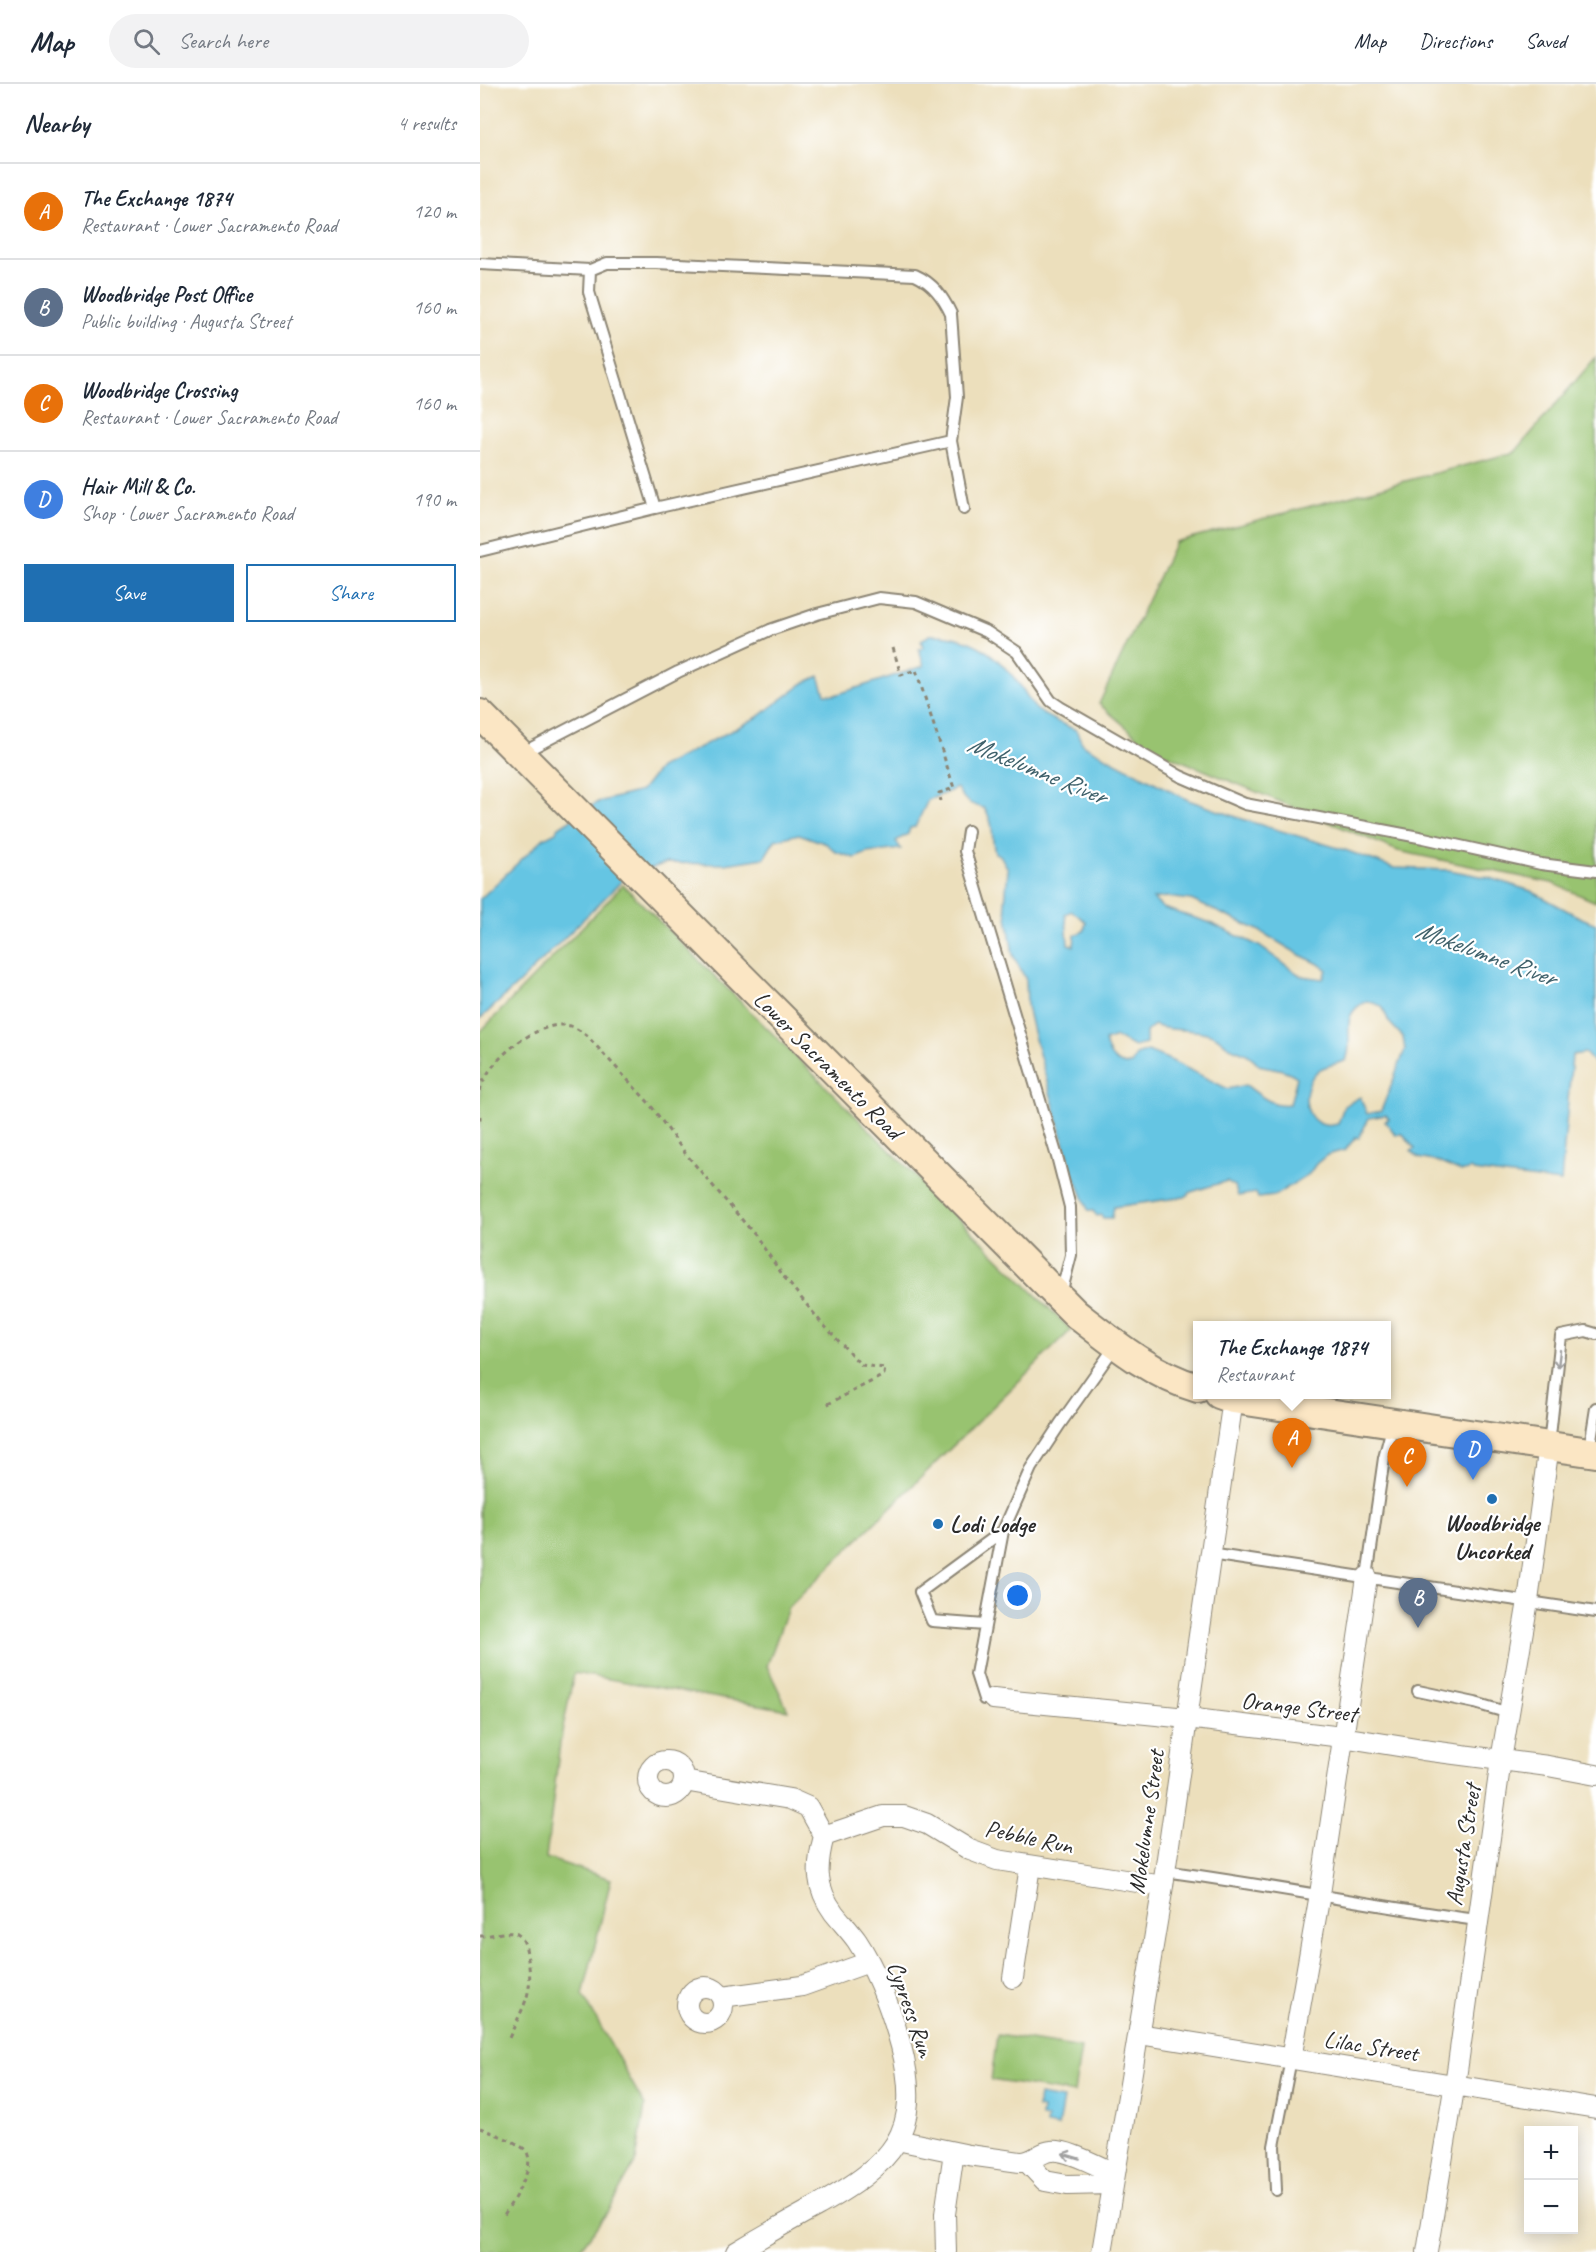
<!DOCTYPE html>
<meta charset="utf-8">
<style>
body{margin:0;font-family:Caveat,sans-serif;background:#f2f2f3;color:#1f2937}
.controls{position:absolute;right:18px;bottom:18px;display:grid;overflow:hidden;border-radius:0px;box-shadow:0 3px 15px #0003}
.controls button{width:54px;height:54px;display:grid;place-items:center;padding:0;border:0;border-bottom:2px solid #e0e1e3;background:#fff;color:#1f2937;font:30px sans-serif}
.you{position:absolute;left:538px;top:1512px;width:21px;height:21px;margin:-15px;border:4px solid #fff;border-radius:50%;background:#1a73e8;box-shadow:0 0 0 9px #1a73e833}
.badge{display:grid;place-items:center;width:39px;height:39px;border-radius:50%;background:#1f6fb2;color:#fff;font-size:20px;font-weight:700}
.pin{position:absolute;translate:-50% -50px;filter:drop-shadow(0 2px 3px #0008)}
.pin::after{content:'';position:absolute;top:32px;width:21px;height:18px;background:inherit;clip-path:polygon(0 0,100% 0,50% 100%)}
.popup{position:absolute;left:713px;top:1237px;width:198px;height:78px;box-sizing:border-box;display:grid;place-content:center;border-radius:0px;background:#fff;filter:drop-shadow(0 2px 4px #0005);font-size:20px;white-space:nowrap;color:#747a83}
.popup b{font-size:22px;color:#1f2937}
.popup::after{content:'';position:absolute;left:50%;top:100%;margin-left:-12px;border:12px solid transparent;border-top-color:#fff}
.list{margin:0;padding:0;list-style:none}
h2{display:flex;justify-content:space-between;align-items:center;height:78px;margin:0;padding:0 24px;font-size:26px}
h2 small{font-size:20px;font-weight:400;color:#747a83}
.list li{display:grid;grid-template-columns:39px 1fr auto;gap:18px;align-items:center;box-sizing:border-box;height:96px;padding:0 24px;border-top:2px solid #e0e1e3}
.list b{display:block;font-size:22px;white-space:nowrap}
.list p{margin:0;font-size:20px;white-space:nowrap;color:#747a83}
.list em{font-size:20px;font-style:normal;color:#747a83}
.actions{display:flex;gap:12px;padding:18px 24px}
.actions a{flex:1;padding:14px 0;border:2px solid #1f6fb2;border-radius:0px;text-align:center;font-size:21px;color:#1f6fb2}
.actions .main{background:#1f6fb2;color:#fff}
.icon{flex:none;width:33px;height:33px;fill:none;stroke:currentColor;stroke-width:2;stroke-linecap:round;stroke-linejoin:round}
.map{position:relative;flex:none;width:1116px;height:2168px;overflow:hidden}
header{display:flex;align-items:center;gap:36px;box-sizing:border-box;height:84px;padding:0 30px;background:#fff;border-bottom:2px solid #e0e1e3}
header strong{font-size:28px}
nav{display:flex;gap:33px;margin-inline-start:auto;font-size:21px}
.search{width:420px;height:54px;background:#f2f2f3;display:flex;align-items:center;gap:15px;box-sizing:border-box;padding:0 21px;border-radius:33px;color:#747a83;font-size:22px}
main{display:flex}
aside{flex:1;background:#fff}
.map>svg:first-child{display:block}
.green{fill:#98c370;stroke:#62774e;stroke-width:1.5}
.water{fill:#65c5e3;stroke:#487887;stroke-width:1.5;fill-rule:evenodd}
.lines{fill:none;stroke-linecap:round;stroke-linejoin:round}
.service-casing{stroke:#8c8574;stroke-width:14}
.minor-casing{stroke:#8c8574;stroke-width:22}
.secondary-casing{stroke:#8c8574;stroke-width:32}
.path{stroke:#8c8574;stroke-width:3;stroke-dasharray:4.5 4.5;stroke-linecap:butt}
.service{stroke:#fff;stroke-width:10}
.minor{stroke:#fff;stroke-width:20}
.secondary{stroke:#fbe6c4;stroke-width:28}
.oneway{stroke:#a0a0a0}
.poi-dot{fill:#1f6fb2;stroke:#fff;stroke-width:2}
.labels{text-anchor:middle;stroke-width:4.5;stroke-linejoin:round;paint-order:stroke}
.street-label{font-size:24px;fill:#2b2b2b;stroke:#fff}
.poi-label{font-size:24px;font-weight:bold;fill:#2b2b2b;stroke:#fff}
.water-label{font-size:26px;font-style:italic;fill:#3f616b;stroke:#fff}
</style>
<header>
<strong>Map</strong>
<div class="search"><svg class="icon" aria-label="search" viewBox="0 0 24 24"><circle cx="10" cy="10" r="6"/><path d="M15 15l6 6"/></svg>Search here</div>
<nav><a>Map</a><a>Directions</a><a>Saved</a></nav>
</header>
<main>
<aside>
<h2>Nearby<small>4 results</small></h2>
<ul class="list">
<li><span class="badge" style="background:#e8710a">A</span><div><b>The Exchange 1874</b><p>Restaurant · Lower Sacramento Road</p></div><em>120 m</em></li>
<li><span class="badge" style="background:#5c6f8a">B</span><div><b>Woodbridge Post Office</b><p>Public building · Augusta Street</p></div><em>160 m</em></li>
<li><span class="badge" style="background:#e8710a">C</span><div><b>Woodbridge Crossing</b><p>Restaurant · Lower Sacramento Road</p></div><em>160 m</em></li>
<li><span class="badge" style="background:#3f7fe0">D</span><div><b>Hair Mill &amp; Co.</b><p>Shop · Lower Sacramento Road</p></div><em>190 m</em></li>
</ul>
<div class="actions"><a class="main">Save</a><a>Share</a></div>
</aside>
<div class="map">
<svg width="1116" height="2168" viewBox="0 0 1116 2168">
<rect width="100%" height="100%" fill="#fff"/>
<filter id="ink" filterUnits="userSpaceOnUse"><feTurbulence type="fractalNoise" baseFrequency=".0167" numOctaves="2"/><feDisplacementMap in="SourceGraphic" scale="12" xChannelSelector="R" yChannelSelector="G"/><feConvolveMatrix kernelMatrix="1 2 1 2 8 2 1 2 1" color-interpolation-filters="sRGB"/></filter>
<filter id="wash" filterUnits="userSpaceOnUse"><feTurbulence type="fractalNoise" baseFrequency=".008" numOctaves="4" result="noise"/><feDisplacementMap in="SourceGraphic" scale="24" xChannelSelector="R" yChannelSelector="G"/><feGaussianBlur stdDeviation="1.35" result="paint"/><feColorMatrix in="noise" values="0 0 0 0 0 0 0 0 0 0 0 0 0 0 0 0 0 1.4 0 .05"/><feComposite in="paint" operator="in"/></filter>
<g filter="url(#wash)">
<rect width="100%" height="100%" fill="#ecdfbc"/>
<path class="green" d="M1116,273V818L1072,799L918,767L671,664L619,620L695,458L1035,368Z
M143,801L591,1246L308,1524L287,1582L308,1626L94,1589L80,1659L66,1774L131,1795L103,1911L165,2022L156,2077L126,2130L98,2168H0V948Z
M517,1951L601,1964L594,2009L511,1996Z"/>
<path class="water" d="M450,551C492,550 518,571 542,604C546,610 550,618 555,624C566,634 583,640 596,646L603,661L708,716L768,737L865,766L914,784L969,786L1010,794L1051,807L1099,833L1116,840V981L1105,969L1092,971L1081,1098L993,1087L990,1085L981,1088L958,1078L939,1074L931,1067L935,1065L922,1049L916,1051L905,1037L909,1035L906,1031L889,1034L879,1054L876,1053L865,1066L847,1071L836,1080L829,1090L794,1112L778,1114L776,1109L758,1112L755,1103L747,1097L711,1108L705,1113L634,1123L632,1134H623L621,1131L617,1132L613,1127L608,1126L591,1083L553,948L547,922L546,896L533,871L525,819L528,785L520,771L515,769C510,749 516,742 504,724C490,721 484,717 477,704L448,716L435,743L430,744L428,750L416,757L421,765L387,769L375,774L356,768L347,760L319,750L295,756L284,774L245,780L186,779L146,793L38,900L0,935V815L64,754L76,748L79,743L118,718L161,707L179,684L276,634L324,599L339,592L345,610L355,611L444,582L439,565L443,563L441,556ZM687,813L711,816L778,846L820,871L837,879L847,886L843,895L821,892L779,862L728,838L683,824L673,815ZM592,827L606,838L604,847L595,851L594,862L588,860C587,849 587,840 585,830ZM887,917L902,922L909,938L923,953L925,966L901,1027L887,1030L880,1013L864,1022L858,1040C823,1050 817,1003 839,986C845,981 859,980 866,976C876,953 856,931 887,917ZM674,941C692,949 714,943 733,951C739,953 743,959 748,962C764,970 767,967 779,981C793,985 805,984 817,993L810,1020C793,1023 780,1012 766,1001L748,1005L690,976L668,967L656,971L651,981C636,982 628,971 625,957L636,953L654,963L666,960V948Z
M559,2011L583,2015L578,2043L566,2041L567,2034L561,2033L562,2025L557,2024Z"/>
</g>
<g filter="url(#ink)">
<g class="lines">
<defs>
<path id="service" d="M0,180L110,186L109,208L175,424L0,467
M110,186L127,179H176L435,191C453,199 463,213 471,230L477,313L471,357
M175,424L471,357L484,425
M40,670L198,588L290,546L337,530L399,514L436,518L507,548L537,568L571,617L580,623L700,692L765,720L944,754L1061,780L1116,787
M488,747L485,767L578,1076L590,1123L591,1171L581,1210
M1069,1361L1081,1252L1106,1247L1116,1250
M1109,1368L1116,1324
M730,1470L1116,1528
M887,1493L904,1374L913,1340
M505,1541L452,1537L440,1508L523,1447L551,1384L580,1340L636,1261
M938,1607L995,1619L1029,1629
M513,1615H504L496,1590L523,1447
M684,1787C789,1801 893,1822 997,1836
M796,2106L794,2062L811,1975"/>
<path id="minor" d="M513,1615L707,1634L862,1653L943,1666L1068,1682L1116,1691
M168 1695a18 18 0 1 1 36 0a18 18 0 1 1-36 0Z
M204,1697L310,1715L328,1723L344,1752
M344,1752L403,1732H424L447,1740L490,1766L517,1776L683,1802
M533,1894L550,1782
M207 1921a18 18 0 1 1 36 0a18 18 0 1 1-36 0Z
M242,1913L322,1902L389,1878
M659,1950L1116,2024
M811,1975L840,1810L887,1493
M417,2056L489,2071L540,2078C553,2079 559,2068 571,2067C588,2065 617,2082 634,2089
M548,2079L565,2097L587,2101L632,2100
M256,2168C283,2152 311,2136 339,2121C411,2080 444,2050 421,1962C411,1925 398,1889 377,1857C370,1847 362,1839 354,1829C335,1803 336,1782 344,1752
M466,2168L465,2130L474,2068
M622,2168L683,1802L753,1315
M947,2168L977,1987L1021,1676L1048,1517L1069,1361"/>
<path id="secondary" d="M0,630L596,1230C632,1258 672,1291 718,1304
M739,1310L753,1315L1116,1369"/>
</defs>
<use href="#service" class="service-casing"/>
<use href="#minor" class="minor-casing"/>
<use href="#secondary" class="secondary-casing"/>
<path class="path" d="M413,564L421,591L436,586L474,704L459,709L461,717
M0,1007C6,978 53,940 83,941C93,941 101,947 108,953L169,1019L205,1069L275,1151L304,1193L340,1237L381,1281L405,1284L404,1290L400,1293L346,1321
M0,1032V1038
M0,1852C11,1852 27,1846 37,1850C44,1854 46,1863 47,1870C55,1909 44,1920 29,1954
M0,2044C14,2050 31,2055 43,2064C61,2077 32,2117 24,2131"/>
<use href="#service" class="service"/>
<use href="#minor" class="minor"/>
<use href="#secondary" class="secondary"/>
</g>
<defs><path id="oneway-shaft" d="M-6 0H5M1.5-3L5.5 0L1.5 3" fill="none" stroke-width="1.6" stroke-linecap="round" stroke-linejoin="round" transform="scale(1.5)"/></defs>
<g class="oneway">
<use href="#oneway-shaft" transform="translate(1079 1275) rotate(97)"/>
<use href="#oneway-shaft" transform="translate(591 2072) rotate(-163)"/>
</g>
</g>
<g class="poi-dot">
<circle cx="1012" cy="1415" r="6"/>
<circle cx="458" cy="1440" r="6"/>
</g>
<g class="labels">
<g class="street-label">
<text transform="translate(348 981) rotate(45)" y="8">Lower Sacramento Road</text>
<text transform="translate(819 1623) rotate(7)" y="8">Orange Street</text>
<text transform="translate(666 1738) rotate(-82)" y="8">Mokelumne Street</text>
<text transform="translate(549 1753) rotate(12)" y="8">Pebble Run</text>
<text transform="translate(983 1761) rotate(-81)" y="8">Augusta Street</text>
<text transform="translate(431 1925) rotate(71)" y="8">Cypress Run</text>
<text transform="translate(891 1962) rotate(9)" y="8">Lilac Street</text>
</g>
<g class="poi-label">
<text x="1012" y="1447">Woodbridge<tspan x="1012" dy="28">Uncorked</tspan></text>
<text x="470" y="1448" text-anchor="start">Lodi Lodge</text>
</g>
<g class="water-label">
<text transform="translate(557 685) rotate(22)" y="9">Mokelumne River</text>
<text transform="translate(1006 869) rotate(20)" y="9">Mokelumne River</text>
</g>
</g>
</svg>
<div class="controls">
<button>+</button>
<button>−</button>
</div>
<div class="you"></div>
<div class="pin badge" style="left:812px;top:1384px;background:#e8710a">A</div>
<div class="popup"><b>The Exchange 1874</b>Restaurant</div>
<div class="pin badge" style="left:938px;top:1544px;background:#5c6f8a">B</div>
<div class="pin badge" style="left:927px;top:1403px;background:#e8710a">C</div>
<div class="pin badge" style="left:993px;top:1396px;background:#3f7fe0">D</div>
</div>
</main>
